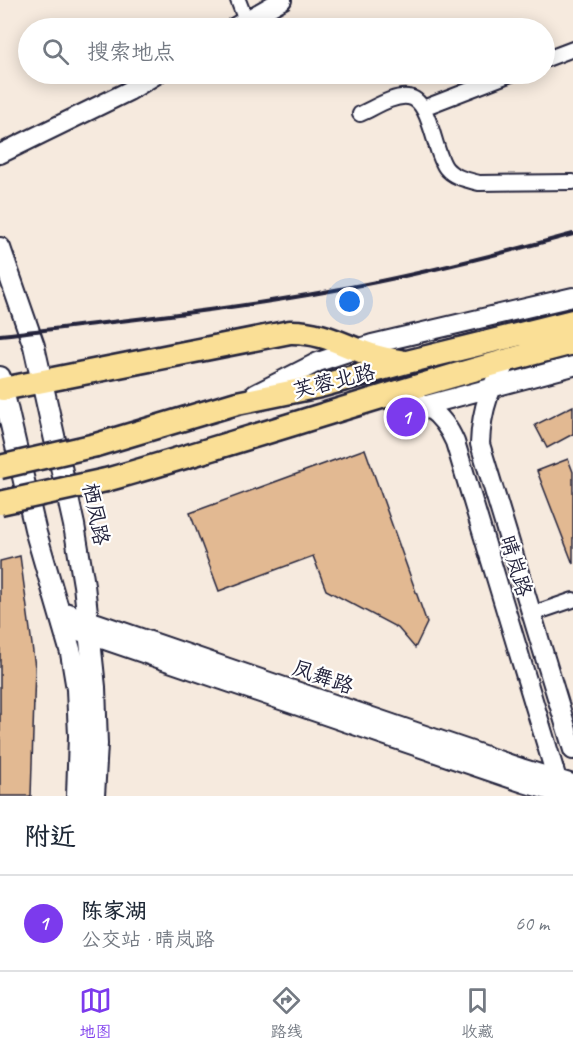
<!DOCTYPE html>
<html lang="zh">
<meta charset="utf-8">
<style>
body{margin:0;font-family:Caveat,"LXGW WenKai TC",sans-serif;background:#f2f2f3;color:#1f2937}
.you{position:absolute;left:350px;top:302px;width:21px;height:21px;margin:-15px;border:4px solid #fff;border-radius:50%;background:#1a73e8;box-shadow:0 0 0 9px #1a73e833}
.badge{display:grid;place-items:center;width:39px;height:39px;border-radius:50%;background:#7c3aed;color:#fff;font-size:20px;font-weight:700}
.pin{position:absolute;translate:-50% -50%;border:3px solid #fff;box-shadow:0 2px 6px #0006}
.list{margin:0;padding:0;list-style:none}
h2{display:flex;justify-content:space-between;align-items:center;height:78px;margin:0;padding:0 24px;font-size:26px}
h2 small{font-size:20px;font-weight:400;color:#747a83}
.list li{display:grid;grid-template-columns:39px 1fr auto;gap:18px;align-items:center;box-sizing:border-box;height:96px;padding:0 24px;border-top:2px solid #e0e1e3}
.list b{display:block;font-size:22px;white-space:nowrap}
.list p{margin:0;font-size:20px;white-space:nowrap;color:#747a83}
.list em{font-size:20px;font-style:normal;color:#747a83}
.icon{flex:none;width:33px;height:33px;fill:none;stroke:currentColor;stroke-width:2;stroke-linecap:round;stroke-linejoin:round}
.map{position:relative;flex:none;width:573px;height:796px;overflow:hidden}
.search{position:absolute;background:#fff;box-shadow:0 3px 15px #0003;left:18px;right:18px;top:18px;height:66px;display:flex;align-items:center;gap:15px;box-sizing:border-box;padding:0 21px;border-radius:33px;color:#747a83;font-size:22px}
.sheet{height:174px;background:#fff}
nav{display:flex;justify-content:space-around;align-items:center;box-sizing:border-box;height:84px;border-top:2px solid #e0e1e3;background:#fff;font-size:16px;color:#747a83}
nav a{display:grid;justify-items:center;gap:3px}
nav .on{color:#7c3aed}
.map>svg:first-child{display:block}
.building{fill:#e2b992;stroke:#22223b;stroke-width:1.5}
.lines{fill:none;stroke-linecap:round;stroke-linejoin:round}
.minor-casing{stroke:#22223b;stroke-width:18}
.tertiary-casing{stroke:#22223b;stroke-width:22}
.secondary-casing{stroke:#22223b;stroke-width:24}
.primary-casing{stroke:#22223b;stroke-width:27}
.minor{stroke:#fff;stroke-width:14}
.tertiary{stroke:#fff;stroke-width:18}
.secondary{stroke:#fff;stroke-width:20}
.primary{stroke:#fadf96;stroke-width:22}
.rail{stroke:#22223b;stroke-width:4}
.primary-bridge-casing{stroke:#22223b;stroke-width:27;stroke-linecap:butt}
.primary-bridge{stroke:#fadf96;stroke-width:22}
.labels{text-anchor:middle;stroke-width:4.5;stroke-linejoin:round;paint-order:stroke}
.street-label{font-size:21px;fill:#22223b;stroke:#fff}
</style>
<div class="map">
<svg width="573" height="796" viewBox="0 0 573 796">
<rect width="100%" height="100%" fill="#f6eade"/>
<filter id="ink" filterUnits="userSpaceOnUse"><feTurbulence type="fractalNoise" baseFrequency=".0167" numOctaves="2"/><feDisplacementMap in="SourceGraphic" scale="12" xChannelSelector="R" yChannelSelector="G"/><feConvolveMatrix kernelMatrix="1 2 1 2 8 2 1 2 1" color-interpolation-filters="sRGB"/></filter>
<g filter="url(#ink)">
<path class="building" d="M573,406V434L547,448L535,425Z
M365,449L427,623L415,648L398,628L326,590L313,556L219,591L190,513Z
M568,459L573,472V564L537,471Z
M20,556L35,667L31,796H0V561Z"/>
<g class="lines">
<defs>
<path id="minor" d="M238,0L246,21
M544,60L573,49
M423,108L511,74
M360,114C374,108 393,95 408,97C431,99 433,151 446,168C454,178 468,180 479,183L573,182
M532,614L573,600"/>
<path id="tertiary" d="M233,28L282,0
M0,154L129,91L157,74
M510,359C489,383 481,413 480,444L573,750
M255,394L318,362L372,344L573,297
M388,398C421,397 442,412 455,442L559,786
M427,405L573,366
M59,610L521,768L573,784
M64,626L524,783L568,796"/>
<path id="secondary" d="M0,248L34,346L74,525L84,585L95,687L97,744L94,796
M0,377L36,533L71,653L77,689L79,736L77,796"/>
<path id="primary" d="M3,389L290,332C333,331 359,358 400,361
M96,445L237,403L320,386L407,362L573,321
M106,480C262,436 415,383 573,343"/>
</defs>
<use href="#minor" class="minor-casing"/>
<use href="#tertiary" class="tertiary-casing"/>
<use href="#secondary" class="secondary-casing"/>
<use href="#primary" class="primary-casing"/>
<use href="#minor" class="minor"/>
<use href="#tertiary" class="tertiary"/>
<use href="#secondary" class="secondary"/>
<use href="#primary" class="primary"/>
<path class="rail" d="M0,335C120,321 242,309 361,285C432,271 503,253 573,234"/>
<defs>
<path id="primary-bridge" d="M0,467L96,445
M0,503L106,480"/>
</defs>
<use href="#primary-bridge" class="primary-bridge-casing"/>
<use href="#primary-bridge" class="primary-bridge"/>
</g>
</g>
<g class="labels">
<g class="street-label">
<text transform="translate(334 381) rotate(-14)" y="7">芙蓉北路</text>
<text transform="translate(96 514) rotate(79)" y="7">栖凤路</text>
<text transform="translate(516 566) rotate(73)" y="7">晴岚路</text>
<text transform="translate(323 677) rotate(19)" y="7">凤舞路</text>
</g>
</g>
</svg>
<div class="you"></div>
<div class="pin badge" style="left:406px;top:417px">1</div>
<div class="search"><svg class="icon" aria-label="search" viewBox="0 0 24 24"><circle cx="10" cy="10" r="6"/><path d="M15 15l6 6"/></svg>搜索地点</div>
</div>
<section class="sheet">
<h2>附近<small></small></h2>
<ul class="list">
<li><span class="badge">1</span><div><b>陈家湖</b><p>公交站 · 晴岚路</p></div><em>60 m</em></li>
</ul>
</section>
<nav>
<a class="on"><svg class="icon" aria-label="map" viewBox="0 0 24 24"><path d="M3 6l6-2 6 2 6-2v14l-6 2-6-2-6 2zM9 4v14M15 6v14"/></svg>地图</a>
<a><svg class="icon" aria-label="directions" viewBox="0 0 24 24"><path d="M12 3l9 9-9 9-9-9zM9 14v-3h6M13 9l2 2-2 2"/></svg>路线</a>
<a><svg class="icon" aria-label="saved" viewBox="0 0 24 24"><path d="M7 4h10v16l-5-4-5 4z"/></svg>收藏</a>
</nav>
